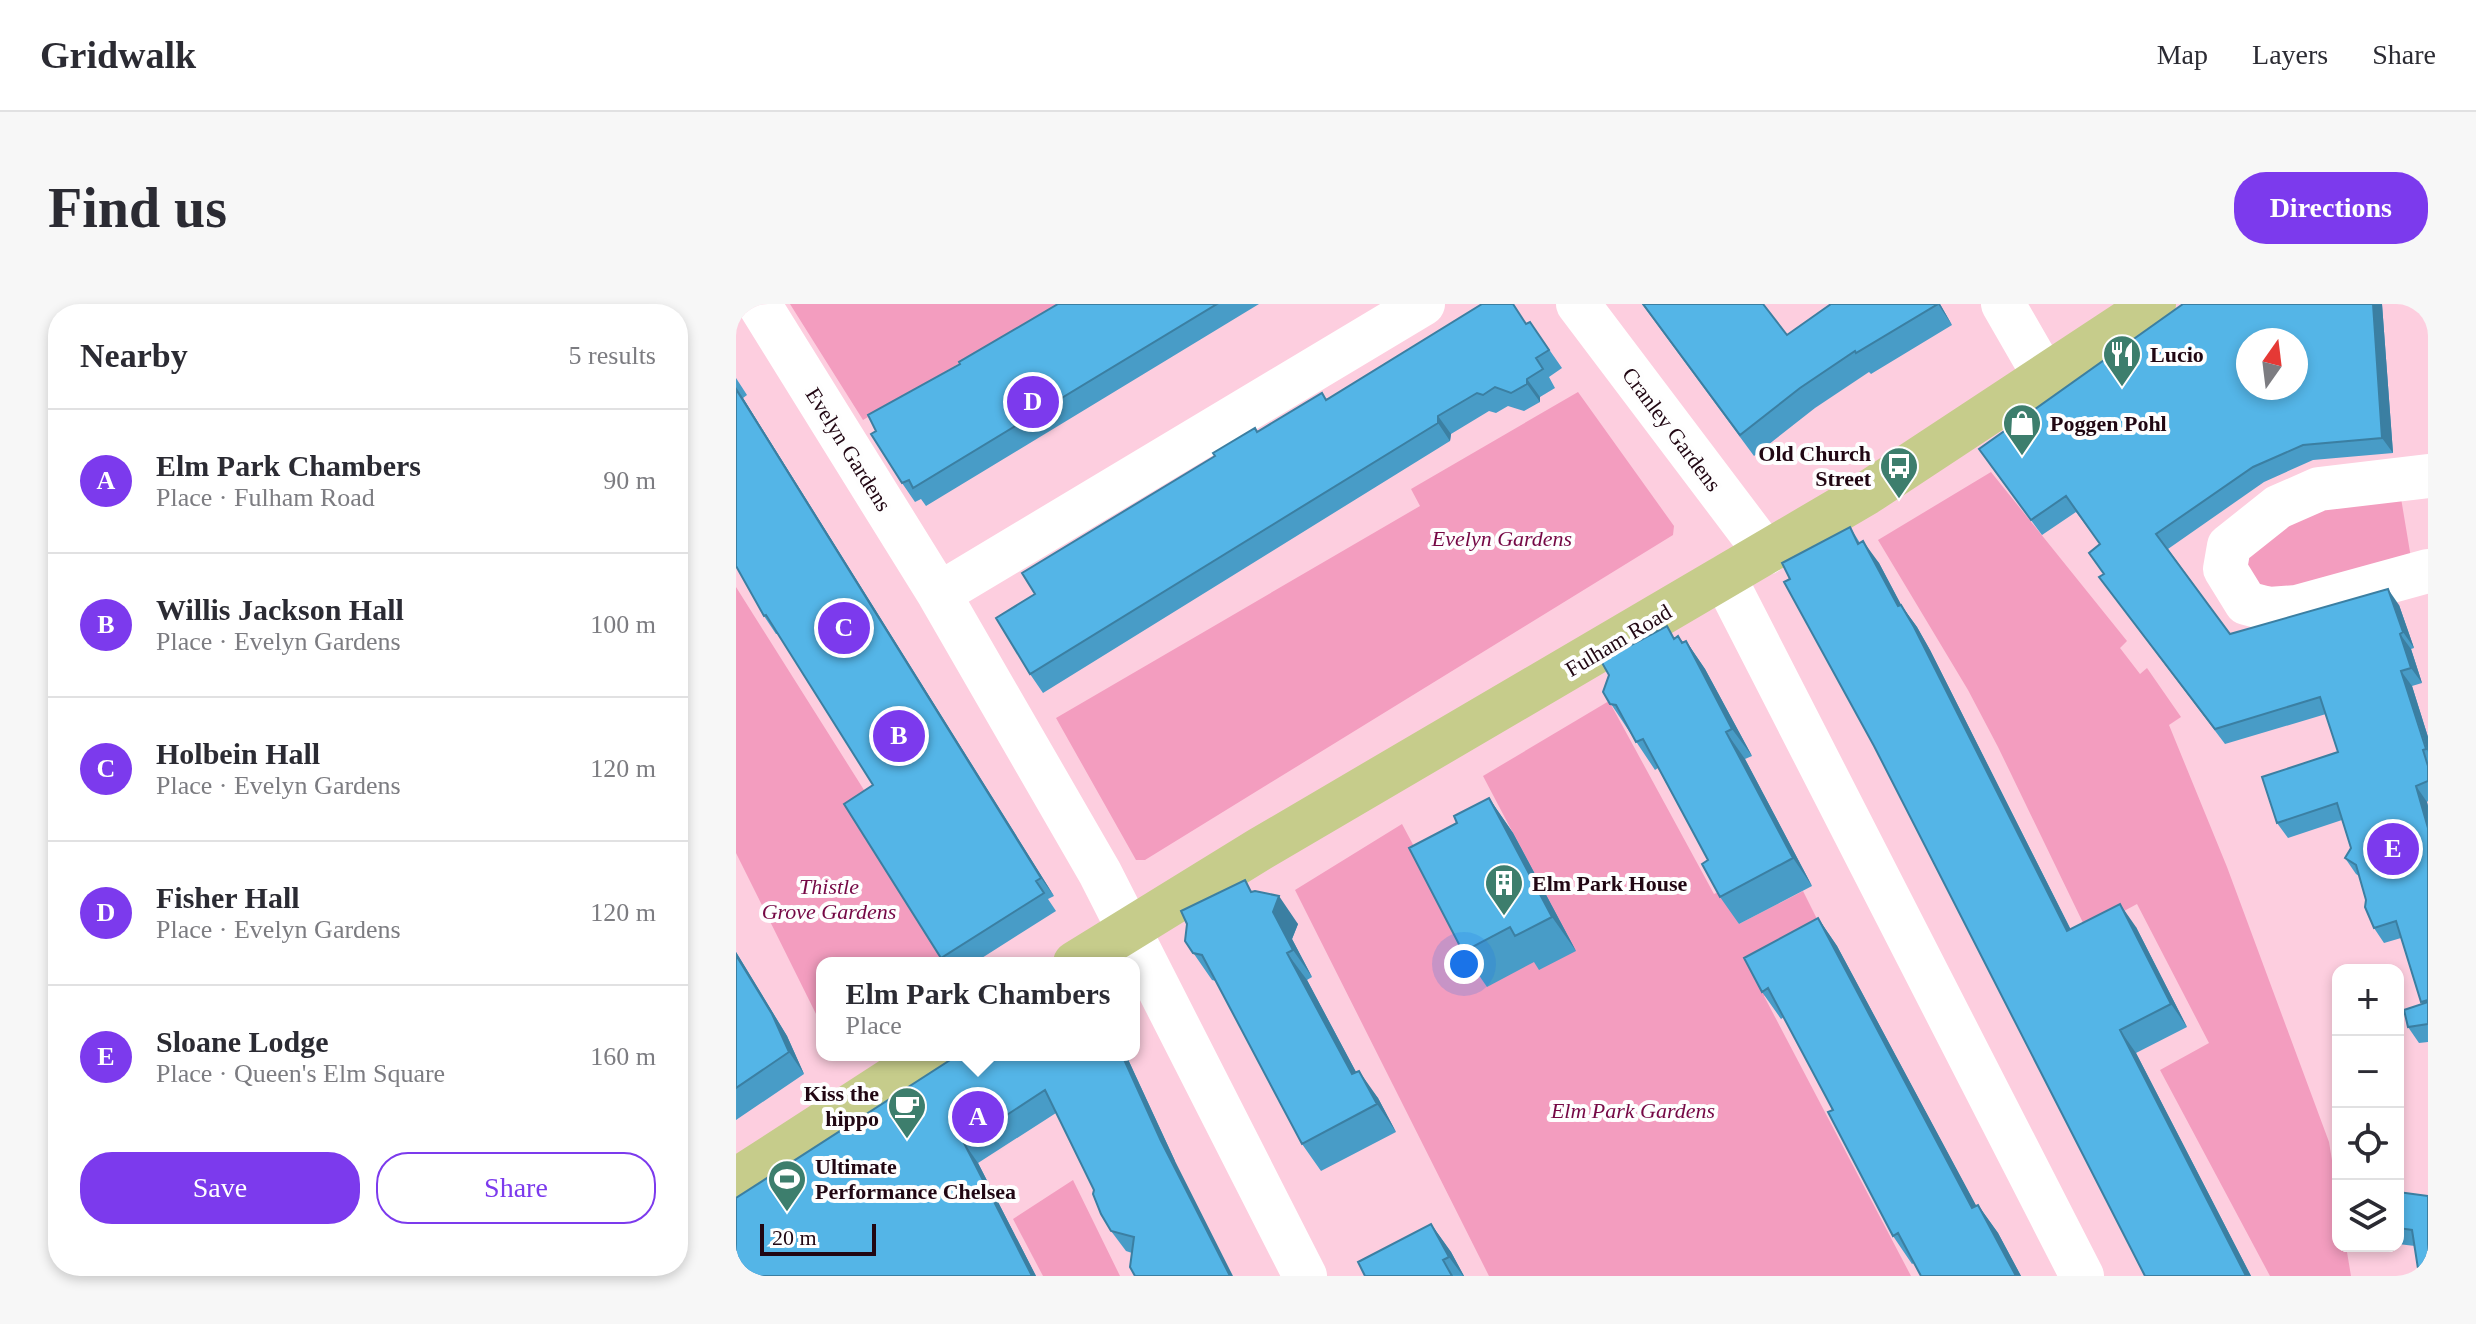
<!DOCTYPE html>
<meta charset="utf-8">
<style>
body{margin:0;font-family:"Times New Roman",serif;background:#f7f7f7;color:#2b2b33}
.controls{position:absolute;right:24px;bottom:24px;display:grid;overflow:hidden;border-radius:16px;box-shadow:0 4px 12px #0003}
.controls button{width:72px;height:72px;display:grid;place-items:center;padding:0;border:0;border-bottom:2px solid #e1e1e2;background:#fff;color:#2b2b33;font:40px sans-serif}
.compass{position:absolute;left:1500px;top:24px;width:72px;height:72px;border-radius:50%;background:#fff;box-shadow:0 4px 12px #0003;rotate:14deg}
.scale{position:absolute;left:24px;bottom:20px;width:116px;box-sizing:border-box;padding-left:8px;border:4px solid #210713;border-top:0;font-size:22px;line-height:28px;white-space:nowrap;color:#210713;-webkit-text-stroke:6px #fefefe;paint-order:stroke}
.you{position:absolute;left:728px;top:660px;width:28px;height:28px;margin:-20px;border:6px solid #fff;border-radius:50%;background:#1a73e8;box-shadow:0 0 0 12px #1a73e833}
.badge{display:grid;place-items:center;width:52px;height:52px;border-radius:50%;background:#7c3aed;color:#fff;font-size:26px;font-weight:700}
.pin{position:absolute;translate:-50% -50%;border:4px solid #fff;box-shadow:0 2px 8px #0006}
.popup{position:absolute;left:80px;top:653px;width:324px;height:104px;box-sizing:border-box;display:grid;place-content:center;border-radius:16px;background:#fff;filter:drop-shadow(0 2px 6px #0005);font-size:26px;white-space:nowrap;color:#7c7c81}
.popup b{font-size:30px;color:#2b2b33}
.popup::after{content:'';position:absolute;left:50%;top:100%;margin-left:-16px;border:16px solid transparent;border-top-color:#fff}
.list{margin:0;padding:0;list-style:none}
h2{display:flex;justify-content:space-between;align-items:center;height:104px;margin:0;padding:0 32px;font-size:34px}
h2 small{font-size:26px;font-weight:400;color:#7c7c81}
.list li{display:grid;grid-template-columns:52px 1fr auto;gap:24px;align-items:center;box-sizing:border-box;height:144px;padding:0 32px;border-top:2px solid #e1e1e2}
.list b{display:block;font-size:30px;white-space:nowrap}
.list p{margin:0;font-size:26px;white-space:nowrap;color:#7c7c81}
.list em{font-size:26px;font-style:normal;color:#7c7c81}
.actions{display:flex;gap:16px;padding:24px 32px}
.actions a{flex:1;padding:18px 0;border:2px solid #7c3aed;border-radius:32px;text-align:center;font-size:28px;color:#7c3aed}
.actions .main{background:#7c3aed;color:#fff}
.icon{flex:none;width:44px;height:44px;fill:none;stroke:currentColor;stroke-width:2;stroke-linecap:round;stroke-linejoin:round}
.map{position:relative;flex:none;width:1692px;height:972px;overflow:hidden;border-radius:32px}
header{display:flex;align-items:center;gap:48px;box-sizing:border-box;height:112px;padding:0 40px;background:#fff;border-bottom:2px solid #e1e1e2}
header strong{font-size:38px}
nav{display:flex;gap:44px;margin-inline-start:auto;font-size:28px}
.intro{display:flex;align-items:center;justify-content:space-between;box-sizing:border-box;height:192px;padding:0 48px}
h1{margin:0;font-size:56px}
.button{padding:20px 36px;border-radius:32px;background:#7c3aed;color:#fff;font-size:28px;font-weight:700}
main{display:flex;gap:48px;padding:0 48px}
aside{flex:1;background:#fff;border-radius:32px;box-shadow:0 4px 12px #0003}
.map>svg:first-child{display:block}
.green{fill:#f39dbf}
.lines{fill:none;stroke-linecap:round;stroke-linejoin:round}
.minor{stroke:#fff;stroke-width:44}
.tertiary{stroke:#fff;stroke-width:44}
.primary{stroke:#c6cc8b;stroke-width:44}
.wall{fill:#489cc7}
.shaded-wall{fill:#3b7fa2}
.building{fill:#54b5e7;stroke:#3b7fa2;stroke-width:2;fill-rule:evenodd}
.labels{text-anchor:middle;stroke-width:8;stroke-linejoin:round;paint-order:stroke}
.poi-label{font-size:22px;font-weight:bold;fill:#210713;stroke:#fefefe;text-anchor:start}
.street-label{font-size:22px;fill:#210713;stroke:#fefefe}
.park-label{font-size:22px;font-style:italic;fill:#750845;stroke:#fefefe}
</style>
<header>
<strong>Gridwalk</strong>
<nav><a>Map</a><a>Layers</a><a>Share</a></nav>
</header>
<div class="intro"><h1>Find us</h1><a class="button">Directions</a></div>
<main>
<aside>
<h2>Nearby<small>5 results</small></h2>
<ul class="list">
<li><span class="badge">A</span><div><b>Elm Park Chambers</b><p>Place · Fulham Road</p></div><em>90 m</em></li>
<li><span class="badge">B</span><div><b>Willis Jackson Hall</b><p>Place · Evelyn Gardens</p></div><em>100 m</em></li>
<li><span class="badge">C</span><div><b>Holbein Hall</b><p>Place · Evelyn Gardens</p></div><em>120 m</em></li>
<li><span class="badge">D</span><div><b>Fisher Hall</b><p>Place · Evelyn Gardens</p></div><em>120 m</em></li>
<li><span class="badge">E</span><div><b>Sloane Lodge</b><p>Place · Queen's Elm Square</p></div><em>160 m</em></li>
</ul>
<div class="actions"><a class="main">Save</a><a>Share</a></div>
</aside>
<div class="map">
<svg width="1692" height="972" viewBox="0 0 1692 972">
<rect width="100%" height="100%" fill="#fdcedf"/>
<path class="green" d="M54,0H324L127,116Z
M842,88L938,222L937,231L409,556H400L320,414L684,202L675,185Z
M1255,168L1391,337L1384,344L1404,370L1411,364L1445,413L1433,421L1491,563L1593,838L1602,893V942H1610L1615,972H1534L1424,766L1473,739L1401,600L1351,627L1262,443L1232,386L1142,236Z
M1664,188L1675,254L1549,288L1513,282L1508,247L1549,211Z
M0,283L140,505L209,659H86V722L0,549Z
M873,397L978,590L985,587L1003,620L1067,587L1096,645L1028,692L1175,972H753L559,586L666,520L697,578L799,658L839,647L747,472Z
M337,876L384,972H307L277,915Z"/>
<g class="lines">
<path class="minor" d="M23,0L203,290L364,569L569,972
M1267,0L1309,73
M1692,172L1583,185L1542,203L1493,242L1489,265L1510,299L1533,305L1561,303L1692,267
M988,273L1346,972
M203,290L687,0"/>
<path class="tertiary" d="M842,0L1030,249"/>
<path class="primary" d="M339,659L524,545L1131,189L1418,0
M0,876L193,751"/>
</g>
<path class="wall" d="M322,0H523L190,202L185,195L179,198L166,179L140,127L224,60Z
M906,0H1027L1051,31L1204,0L1216,21L1135,70L1133,68L1079,104L1018,152Z
M1447,0H1646L1657,149L1577,156L1528,178L1432,245L1494,330L1663,301L1678,344L1675,345L1686,379L1676,382L1692,433V497L1691,498L1692,502V738L1683,739L1672,723L1686,700L1665,634L1648,639L1638,624L1623,572L1620,570L1609,554L1615,544L1606,516L1552,534L1541,519L1602,448L1590,410L1489,440L1363,273L1367,270L1364,240L1340,208L1306,231L1254,161Z
M794,18L826,64L813,73L819,84L804,93V98L788,107L772,102L760,109L753,107L715,130L714,137L307,389L294,370L299,290L522,128L590,95Z
M0,74L11,91L7,94L318,592L312,595L320,607L238,659H208L108,500L137,481L42,330H40L28,312L0,262Z
M1114,223L1124,239L1143,259L1165,301L1181,323L1194,346L1335,626L1400,623L1451,723L1400,749L1515,972H1409Z
M942,332L947,338L950,337L969,365L1016,452L1009,455L1076,582L1003,620L984,593L972,556L922,464L919,466L867,388Z
M753,494L777,529L840,647L803,666L798,658L751,683L727,648L721,519Z
M517,588L562,620L556,635L576,673L571,676L620,768L642,794L660,828L585,867L566,840L480,677L476,676L449,637Z
M1082,614L1101,642L1240,902L1242,901L1262,929L1285,972H1185L1178,959L1176,960L1157,932L1097,806L1048,713L1045,715L1026,688Z
M0,648L51,732L68,770L0,816Z
M390,751L439,857L396,949L390,947L375,927L358,886L320,809L242,859L300,972H0V894Z
M1662,888L1692,892V972L1683,971L1679,942L1662,940Z
M695,920L715,948L728,972H629Z"/>
<path class="shaded-wall" d="M1202,0H1204L1216,21Z
M1637,0H1646L1657,149L1646,134Z
M791,75L804,93V98L791,80Z
M0,84L7,94L318,592L305,574Z
M702,112L715,130L714,137L702,119Z
M1127,237L1143,259L1178,325L1162,302Z
M1652,285L1663,301L1678,344L1667,328Z
M1165,301L1181,323L1194,346L1347,650L1331,627Z
M1664,330L1675,345L1686,379L1675,364Z
M942,332L960,358L950,337L969,365L1016,452L996,425Z
M1665,367L1676,382L1692,433V448Z
M990,428L1009,455L1076,582L1057,554Z
M1680,482L1691,498L1692,502V524Z
M753,494L777,529L840,647L816,613Z
M543,592L562,620L556,635L576,673L557,646L537,608Z
M1384,600L1400,623L1451,723L1435,700Z
M1082,614L1101,642L1256,931L1236,904Z
M0,648L51,732L68,770L53,748L0,651Z
M551,649L571,676L636,798L616,770Z
M1384,726L1400,749L1515,972H1510Z
M386,751H390L439,857L497,972H494L425,837Z
M623,767L642,794L660,828L641,800Z
M228,839L242,859L300,972H296Z
M1242,901L1262,929L1285,972H1280Z
M695,920L715,948L728,972H727L713,953Z"/>
<path class="building" d="M322,0H481L177,184L173,176L166,179L135,130L140,127L132,111L224,60L223,58Z
M746,0H777L790,20L794,18L813,46L800,54L807,65L791,75V80L775,89L759,83L747,91L741,89L702,112V119L294,370L260,314L299,290L286,269L479,152L477,149L519,124L521,128L586,89L590,96Z
M907,0H1027L1051,31L1095,0H1202L1120,49L1119,47L1064,84L1004,131Z
M1447,0H1637L1646,134L1567,141L1517,163L1420,230L1494,330L1652,285L1667,328L1664,330L1675,364L1665,367L1690,445L1687,446L1692,462V477L1680,482L1692,524V696L1685,698L1660,617L1638,624L1629,603L1630,596L1620,561L1609,554L1615,544L1601,499L1541,519L1526,473L1602,448L1584,393L1479,425L1363,273L1368,270L1353,249L1364,240L1330,192L1295,216L1243,145ZM1512,36H1560V84H1512Z
M0,85L305,574L300,577L308,589L205,654L108,500L137,481L30,311L28,312L0,262Z
M1114,223L1122,240L1127,237L1162,302L1165,301L1178,323L1331,627L1384,600L1435,700L1384,726L1510,972H1409L1138,442L1048,278L1054,275L1046,259Z
M931,322L938,335L942,332L946,339L950,337L996,425L990,428L1057,554L984,593L966,560L972,556L907,435L900,438L880,401L874,400L867,388L873,371L865,357Z
M753,494L816,613L779,632L774,623L727,648L673,544L721,519L718,512Z
M509,576L515,588L519,587L543,592L537,608L557,646L551,649L616,770L623,767L641,800L566,840L466,651L457,649L449,637L451,620L445,607Z
M1082,614L1236,904L1242,901L1280,972H1185L1162,929L1157,932L1092,808L1097,806L1032,684L1026,688L1008,654Z
M0,651L36,710L53,748L0,784Z
M1692,698V720L1672,723L1668,706Z
M222,751H386L425,837L494,972H399L394,963L398,933L375,927L365,910L357,890L358,886L309,786L228,839L296,972H0V894Z
M1662,888L1692,892V970L1683,971L1676,926L1662,924Z
M695,920L713,953L707,956L716,972H629L622,958Z"/>
<defs>
<symbol id="restaurant-pin" viewBox="-11 -11 22 30"><path d="M0 17L-7.5 6A9.5 9.5 0 1 1 7.5 6Z" fill="#3d7e6d" stroke="#fefefe"/><path d="M-5-6h1v4h1v-4h1v4h1v-4h1v5L-1.5 .5V6h-2V.5L-5-1ZM5-6V6H3V1.5H1.5Q1.5-4 5-6Z" fill="#fff"/></symbol>
<symbol id="shop-pin" viewBox="-11 -11 22 30"><path d="M0 17L-7.5 6A9.5 9.5 0 1 1 7.5 6Z" fill="#3d7e6d" stroke="#fefefe"/><path d="M-5-2.5h2.3a2.7 3.5 0 0 1 5.4 0H5L5.5 6h-11ZM-1.5-2.5h3a1.5 2.3 0 0 0-3 0Z" fill="#fff"/></symbol>
<symbol id="bus-pin" viewBox="-11 -11 22 30"><path d="M0 17L-7.5 6A9.5 9.5 0 1 1 7.5 6Z" fill="#3d7e6d" stroke="#fefefe"/><path d="M-5-6H5V4H4V6H2V4H-2V6H-4V4H-5ZM-3.5-4V0h7V-4ZM-3.5 1.2v1.5H-2V1.2ZM2 1.2v1.5H3.5V1.2Z" fill="#fff"/></symbol>
<symbol id="building-pin" viewBox="-11 -11 22 30"><path d="M0 17L-7.5 6A9.5 9.5 0 1 1 7.5 6Z" fill="#3d7e6d" stroke="#fefefe"/><path d="M-4-6H4V6H1V3H-1V6H-4ZM-2.5-4.3h1.7v1.8h-1.7ZM.8-4.3h1.7v1.8H.8ZM-2.5-1h1.7V.8h-1.7ZM.8-1h1.7V.8H.8Z" fill="#fff"/></symbol>
<symbol id="cafe-pin" viewBox="-11 -11 22 30"><path d="M0 17L-7.5 6A9.5 9.5 0 1 1 7.5 6Z" fill="#3d7e6d" stroke="#fefefe"/><path d="M-5.5-4.5H6V0H3Q3 3.5 0 3.5H-2.5Q-5.5 3.5-5.5 0ZM3-3.2v2h1.7v-2ZM-6 4.5H4V6H-6Z" fill="#fff"/></symbol>
<symbol id="stadium-pin" viewBox="-11 -11 22 30"><path d="M0 17L-7.5 6A9.5 9.5 0 1 1 7.5 6Z" fill="#3d7e6d" stroke="#fefefe"/><path d="M0-5a6.5 5 0 1 0 0 10a6.5 5 0 1 0 0-10ZM-3.5-1.8h7v3.6h-7Z" fill="#fff"/></symbol>
</defs>
<g fill-rule="evenodd">
<use href="#restaurant-pin" x="1364" y="28" width="44" height="60"/>
<use href="#shop-pin" x="1264" y="97" width="44" height="60"/>
<use href="#bus-pin" x="1141" y="140" width="44" height="60"/>
<use href="#building-pin" x="746" y="557" width="44" height="60"/>
<use href="#cafe-pin" x="149" y="780" width="44" height="60"/>
<use href="#stadium-pin" x="29" y="853" width="44" height="60"/>
</g>
<g class="labels">
<g class="poi-label">
<text x="1414" y="58">Lucio</text>
<text x="1314" y="127">Poggen Pohl</text>
<text x="1135" y="157" text-anchor="end">Old Church<tspan x="1135" dy="25">Street</tspan></text>
<text x="796" y="587">Elm Park House</text>
<text x="143" y="797" text-anchor="end">Kiss the<tspan x="143" dy="25">hippo</tspan></text>
<text x="79" y="870">Ultimate<tspan x="79" dy="25">Performance Chelsea</tspan></text>
</g>
<g class="street-label">
<text transform="translate(936 125) rotate(53)" y="8">Cranley Gardens</text>
<text transform="translate(113 145) rotate(58)" y="8">Evelyn Gardens</text>
<text transform="translate(882 336) rotate(-31)" y="8">Fulham Road</text>
</g>
<g class="park-label">
<text x="766" y="242">Evelyn Gardens</text>
<text x="93" y="590">Thistle<tspan x="93" dy="25">Grove Gardens</tspan></text>
<text x="897" y="814">Elm Park Gardens</text>
</g>
</g>
</svg>
<div class="controls">
<button>+</button>
<button>−</button>
<button><svg class="icon" aria-label="locate" viewBox="0 0 24 24"><circle cx="12" cy="12" r="6"/><path d="M12 2v4M12 18v4M2 12h4M18 12h4"/></svg></button>
<button><svg class="icon" aria-label="layers" viewBox="0 0 24 24"><path d="M12 4l9 5-9 5-9-5zM3 14l9 5 9-5"/></svg></button>
</div>
<svg class="compass" viewBox="-18 -18 36 36"><path d="M0-13l5 13h-10z" fill="#e53935"/><path d="M0 13l5-13h-10z" fill="#7c7c81"/></svg>
<div class="scale">20 m</div>
<div class="you"></div>
<div class="pin badge" style="left:242px;top:813px">A</div>
<div class="popup"><b>Elm Park Chambers</b>Place</div>
<div class="pin badge" style="left:163px;top:432px">B</div>
<div class="pin badge" style="left:108px;top:324px">C</div>
<div class="pin badge" style="left:297px;top:98px">D</div>
<div class="pin badge" style="left:1657px;top:545px">E</div>
</div>
</main>
